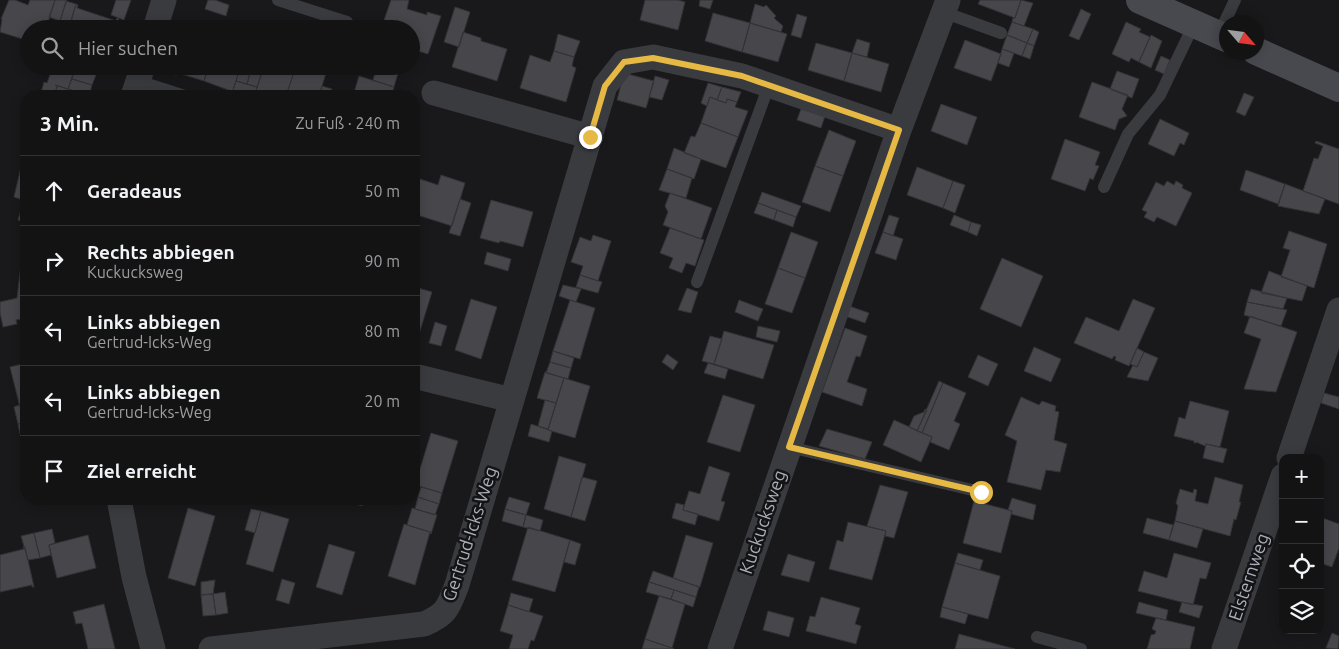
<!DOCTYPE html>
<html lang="de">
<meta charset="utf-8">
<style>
body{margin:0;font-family:Ubuntu,sans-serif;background:#202022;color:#f1f3f6}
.controls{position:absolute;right:15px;bottom:15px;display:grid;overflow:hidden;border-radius:10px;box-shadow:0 2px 12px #0003}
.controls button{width:45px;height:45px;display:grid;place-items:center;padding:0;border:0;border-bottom:1px solid #323234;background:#131314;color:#f1f3f6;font:25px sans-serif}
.compass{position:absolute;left:1219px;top:15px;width:45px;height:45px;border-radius:50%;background:#131314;box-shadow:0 2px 12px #0003;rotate:118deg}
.stop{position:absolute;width:15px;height:15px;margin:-11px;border:4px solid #e6b945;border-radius:50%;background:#fff}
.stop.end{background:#e6b945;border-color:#fff;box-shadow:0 1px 5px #0008}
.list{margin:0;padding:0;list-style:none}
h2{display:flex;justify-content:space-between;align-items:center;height:65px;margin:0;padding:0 20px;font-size:21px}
h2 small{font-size:16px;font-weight:400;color:#9d9ea0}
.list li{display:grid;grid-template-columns:32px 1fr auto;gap:15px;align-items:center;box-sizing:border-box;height:70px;padding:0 20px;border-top:1px solid #323234}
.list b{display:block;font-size:19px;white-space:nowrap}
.list p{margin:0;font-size:16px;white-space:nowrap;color:#9d9ea0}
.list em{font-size:16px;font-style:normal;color:#9d9ea0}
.icon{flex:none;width:28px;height:28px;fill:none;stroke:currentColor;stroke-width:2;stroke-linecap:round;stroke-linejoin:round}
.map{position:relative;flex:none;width:1339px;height:649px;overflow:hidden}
.search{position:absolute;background:#131314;box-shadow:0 2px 12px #0003;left:20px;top:20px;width:400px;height:55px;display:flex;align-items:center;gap:12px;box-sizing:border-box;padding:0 18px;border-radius:28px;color:#9d9ea0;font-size:19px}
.panel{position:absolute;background:#131314;box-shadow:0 2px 12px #0003;left:20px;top:90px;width:400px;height:415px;border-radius:20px}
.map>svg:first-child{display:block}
.building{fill:#46464b;stroke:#333337}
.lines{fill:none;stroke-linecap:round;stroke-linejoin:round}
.lane{stroke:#3a3b3f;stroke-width:12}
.street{stroke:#3a3b3f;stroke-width:25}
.secondary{stroke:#48494f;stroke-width:28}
.route{stroke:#e6b945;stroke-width:6}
.labels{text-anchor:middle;stroke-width:5;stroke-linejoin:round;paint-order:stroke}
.street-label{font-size:18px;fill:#acafb9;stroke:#141416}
</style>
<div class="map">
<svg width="1339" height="649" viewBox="0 0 1339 649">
<rect width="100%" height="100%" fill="#19191b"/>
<path class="building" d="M9,0H15L28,5L30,0H55L46,29H29V41L0,32L2,19H1Z
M55,0H67L60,21L49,17Z
M116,0H131L124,20L111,15Z
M208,0H215L229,5L226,16L205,9Z
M391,0H409L407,9L427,15V12L441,16L428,54L411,49V29H381Z
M645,0H678L685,2L678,30L640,20Z
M700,0H713L710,9L699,6Z
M980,0H1021L1015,18L978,4Z
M1021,0L1033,3L1024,26L1012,22L1013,18H1015Z
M66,1L76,4L70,24L60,21Z
M76,4L78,5L77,8L116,21L117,18H119L115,29H69Z
M755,4L764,7L766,5L776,16L774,18L783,26L781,32L750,23Z
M455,7L470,12L459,47L444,42Z
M1081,9L1091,14L1079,40L1069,36Z
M713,13L750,23L742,52L705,41Z
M797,14L807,17L801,38L791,35Z
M1012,22L1033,29L1027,43L1007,35Z
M1126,22L1141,29L1139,32L1150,37L1139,62L1131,58L1129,62L1112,54Z
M750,23L787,34L778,62L742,52Z
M1033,29L1039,32L1034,46L1027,43Z
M463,32L481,38V41L507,49L497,81L452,67Z
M558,34L580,41L574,57L554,51Z
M1007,35L1027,43L1022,56L1002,49Z
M1151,35L1162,41L1151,68L1139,62Z
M857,39L870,43L867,57L852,53Z
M965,40L1001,54L991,81L954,68Z
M816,43L852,53L844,81L808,70Z
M1027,43L1034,46L1030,59L1022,56Z
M1002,49L1014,53L1009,67L998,63Z
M554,51L574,57L572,66L576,68L566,102L520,88L530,55L550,62Z
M852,53L889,64L881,92L844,81Z
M1161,56L1170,60L1164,74L1155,70Z
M53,66L67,70L68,66L75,68L68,89L55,85L57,87L54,96H40L44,82L47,83Z
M178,66H209L204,81L178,73L177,75H175Z
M209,66H241L232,93L231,91L204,81Z
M241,66H252L247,84L236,81Z
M252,66L264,67L257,87L247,84Z
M296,66L308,67V69L324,74V72L326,73L319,96H286Z
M296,66L286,96H270L258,92L257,95L255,94L264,66Z
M377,66H400L394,87L373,80Z
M75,68L96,75L92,85L72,79Z
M1117,71L1139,79L1132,98L1110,89Z
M624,73L654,81L646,108L617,100Z
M359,76L394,87L391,96H353Z
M655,76L669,80L662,100L649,97Z
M72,79L92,85L89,96L68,89Z
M236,81L257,87L254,96H231Z
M1092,82L1128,95L1122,109L1127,116L1119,119L1115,130L1079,117Z
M708,83L722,87L717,100L710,97L707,106L701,103Z
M55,85L68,89L89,96H54L57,87Z
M322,86L332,89L329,96H319Z
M722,87L741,92L737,102L727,99L726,103L717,100Z
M1244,93L1254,97L1245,116L1236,112Z
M710,97L726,103L727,99L737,102L735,107L748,111L738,137L701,123Z
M941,104L977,117L967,145L931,131Z
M801,109L825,116L821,128L797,120Z
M1160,119L1189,133L1184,145L1180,143L1174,156L1148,144Z
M701,123L738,137L726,168L684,153L691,136L695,137Z
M829,130L856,141L843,176L815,166Z
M1065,139L1100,152L1095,165L1099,166L1093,180L1090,178L1085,191L1051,179Z
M1316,141L1339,149V204L1303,191L1314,158L1318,159L1323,146L1315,143Z
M674,148L701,159L694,179L667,169Z
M815,166L843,176L830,212L802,202Z
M21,167L26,168V201L14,197Z
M917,167L953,181L943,208L907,195Z
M667,169L692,178L686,198L659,190Z
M1246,170L1285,184L1278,204L1240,190Z
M441,175L465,183L452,226L414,214V177L438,185Z
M953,181L965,185L955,213L943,208Z
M1167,181L1174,185L1176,181L1183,185L1182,188L1192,193L1176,226L1157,217L1154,222L1144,217L1147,212L1142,210L1156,182L1164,186Z
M1285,184L1325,199L1319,214L1278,206Z
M762,192L801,206L796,217L758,203Z
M670,193L712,208L701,239L663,225L668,212L665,206Z
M460,199L471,203L460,236L449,233Z
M491,200L533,212L523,247L500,241L499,243L480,238Z
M758,203L777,210L774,220L754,213Z
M21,210L26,212V223L18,220Z
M777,210L796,217L793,227L774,220Z
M889,215L899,218L893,236L883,232Z
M954,215L971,222L968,232L950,225Z
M971,222L981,225L977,236L968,232Z
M670,228L704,240L695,266L686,263L682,273L669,268L673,258L660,253Z
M1289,231L1327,244L1314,288L1281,277L1290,250L1283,248Z
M791,232L818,242L805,278L778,268Z
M883,232L903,239L896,260L875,253Z
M593,235L611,241L598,281L580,275L583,266L571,262L580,237L591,241Z
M23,248H26V318L16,320L17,324L3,327L0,313V302L17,298Z
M487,252L511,259L508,271L484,264Z
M1002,258L1043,276L1021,327L980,309Z
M778,268L805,278L792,313L765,304Z
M1269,271L1307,286L1302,301L1261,293Z
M580,275L602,282L598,293L576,287Z
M563,285L581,289L576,302L559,296Z
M415,287L432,292L415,347H414Z
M687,288L698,292L691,313L678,310Z
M1251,289L1287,298L1283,309L1247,302Z
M471,299L497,307L481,359L455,350Z
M1133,299L1155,308L1129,366L1115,360L1116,357L1114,356L1112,359L1074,343L1086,317L1119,331Z
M570,300L595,308L580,359L553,351Z
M739,300L763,309L758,321L735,312Z
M1247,302L1287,310L1281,326L1244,315Z
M849,306L869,313L865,323L845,316Z
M1250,316L1297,332L1276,392L1244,389L1261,339L1244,333Z
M435,322L447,326L441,346L429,343Z
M758,326L780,331L777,342L756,337Z
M845,328L867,336L860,357L856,356L847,382L867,389L862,406L822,392Z
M724,331L774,345L763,379L714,364Z
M710,336L722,339L714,364L702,361Z
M1034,347L1061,359L1051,382L1024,371Z
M1137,348L1144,352L1137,367L1130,364Z
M553,351L574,358L571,368L550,362Z
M1144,352L1158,358L1148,381L1127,377L1133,365L1137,367Z
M667,354L678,362L673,370L662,362Z
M978,355L998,364L988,386L968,377Z
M550,362L571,368L568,379L546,373Z
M26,363V406L20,407L10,367Z
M708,363L728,369L725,379L704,373Z
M545,372L564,378L556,403L537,398Z
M564,378L590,386L575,438L548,430Z
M939,381L943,383L922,433L917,431Z
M943,383L966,393L954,421L960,424L949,450L930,442L932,437L922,433Z
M1324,393L1339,397V409L1321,403Z
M723,395L755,405L740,452L707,442Z
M1021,397L1039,405L1042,401L1056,406L1055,411L1059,412L1054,440L1067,444L1060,472L1046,470L1041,490L1007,482L1017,441L1005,435Z
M545,400L556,403L548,429L538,426Z
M1190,401L1229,411L1220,447L1206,444L1205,446L1196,442V443H1194V441L1174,436L1179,417L1185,419Z
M19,405L20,407L26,406V422L18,424L14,407Z
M925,409L927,410L917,431L909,427L914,416L924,412Z
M894,420L932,437L921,462L883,445Z
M26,422V433L20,434L18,424Z
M531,424L552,431L549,442L528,436Z
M827,429L872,442L865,459L819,446Z
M431,433L458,441L442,493L415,485Z
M1206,444L1227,449L1223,463L1203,458Z
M559,456L586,464L571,517L544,509Z
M709,466L730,473L721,501L725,502L719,521L683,510L689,491L700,494Z
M582,477L597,481L585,521L571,517Z
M1215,477L1243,485L1239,502H1241L1236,520L1234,519L1230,536L1175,521L1178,506L1176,503L1180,489L1193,493L1194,489L1197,490L1195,501L1208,504Z
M880,485L908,492L894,538L885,536L886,531L867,526Z
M421,487L442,493L439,504L418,497Z
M418,497L439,504L435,515L415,509Z
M509,497L530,503L526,515L505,509Z
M1012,498L1036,505L1033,520L1011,514L1012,511L1008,510Z
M339,499H364L362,506Z
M974,501L1012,511L1001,553L963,543Z
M676,503L684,505L683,510L698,514L695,525L672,518Z
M188,508L215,516L195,586L168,578Z
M412,508L437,515L431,534L430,532L407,525Z
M251,509L261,511L255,533L245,530Z
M505,509L526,515L523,527L502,521Z
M261,511L289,519L273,572L246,564Z
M526,515L543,520L540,531L523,527Z
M1320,517L1339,524V548L1332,567L1320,563Z
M1147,518L1173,525L1169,540L1143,533Z
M1175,521L1203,529L1197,548L1169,540Z
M848,522L886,531L872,580L829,569L837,540L843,542Z
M404,524L430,532L415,585L388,576Z
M528,527L570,540L555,592L512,580Z
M52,529L55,543L49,545L51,555L40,558L34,533Z
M34,533L40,558L28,560L21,536Z
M88,535L96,568L57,578L49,545Z
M686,535L713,543L700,587L673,578Z
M570,540L581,544L575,565L564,562Z
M329,544L355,552L342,595L316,587Z
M23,547H25L34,587H32V585L0,592V555L24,549Z
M958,553L983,560L980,570L955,563Z
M1174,553L1211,563L1206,579L1200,578L1193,605L1138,591L1144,571L1167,578Z
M788,554L815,562L809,582L781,575Z
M955,563L1000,576L988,619L942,607Z
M653,571L699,587L696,597L649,582Z
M282,579L295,583L289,604L276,600Z
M215,580L213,594L201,595V582Z
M649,582L674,590L671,599L646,592Z
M674,590L696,597L693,607L671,599Z
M225,592L228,613L216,615L213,594Z
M511,593L533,599L529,612L508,605Z
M213,594L216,615L203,616L201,595Z
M659,596L685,604L672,648L645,639Z
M821,597L860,608L855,624L861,626L856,644L806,631L810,616L815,617Z
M1139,602L1168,610L1166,620L1136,613Z
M1182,602L1203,606L1199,618L1179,612Z
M104,604L115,649H88L82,623L76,624L73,612Z
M508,605L543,616L534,641L531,640L528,649H509L513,635L500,631Z
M942,607L968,614L965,624L940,617Z
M768,611L794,618L789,637L763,630Z
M1156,618L1195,627L1190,649H1147L1151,635L1155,634L1156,631L1152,629Z
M1332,633L1339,636L1338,649L1326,648Z
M959,634L1015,649H955Z
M645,639L672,648L674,649H642Z"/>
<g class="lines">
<path class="lane" d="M278,0L347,22
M943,12L1001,33
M1219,34L1235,0
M138,81L185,96
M1104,187L1128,134L1160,95L1194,24
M697,282L769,85
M789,447L981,492
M1037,637L1081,649"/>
<path class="street" d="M155,29L164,0
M434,93L591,137
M133,96L143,66
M414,376L512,400
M1289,458L1339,310
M119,499L134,577L153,649
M211,649L424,624C447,614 448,608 457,585L605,86L624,62L653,57L742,76L899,130
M720,649L899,130L948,0
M1224,649L1283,476"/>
<path class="secondary" d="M1140,0L1226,38
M1256,51L1339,88"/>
</g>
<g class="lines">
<path class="route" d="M590,137L605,86L624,62L653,58L742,76L899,130L789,447L981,492"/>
</g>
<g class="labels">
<g class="street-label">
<text transform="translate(763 522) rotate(-71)" y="6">Kuckucksweg</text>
<text transform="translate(470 534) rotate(-72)" y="6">Gertrud-Icks-Weg</text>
<text transform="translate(1249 577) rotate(-71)" y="6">Elsternweg</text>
</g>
</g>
</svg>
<div class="controls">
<button>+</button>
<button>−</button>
<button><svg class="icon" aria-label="locate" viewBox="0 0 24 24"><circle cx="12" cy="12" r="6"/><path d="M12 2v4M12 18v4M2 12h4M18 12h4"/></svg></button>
<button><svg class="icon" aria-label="layers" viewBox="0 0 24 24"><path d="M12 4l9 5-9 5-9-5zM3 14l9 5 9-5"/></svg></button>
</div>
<svg class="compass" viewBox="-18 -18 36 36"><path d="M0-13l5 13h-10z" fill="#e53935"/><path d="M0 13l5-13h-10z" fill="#9d9ea0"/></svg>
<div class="stop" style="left:981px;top:492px"></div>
<div class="stop end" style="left:590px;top:137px"></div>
<div class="search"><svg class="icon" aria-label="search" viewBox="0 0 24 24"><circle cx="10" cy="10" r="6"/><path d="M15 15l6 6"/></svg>Hier suchen</div>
<section class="panel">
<h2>3 Min.<small>Zu Fuß · 240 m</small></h2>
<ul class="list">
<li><svg class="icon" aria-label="ahead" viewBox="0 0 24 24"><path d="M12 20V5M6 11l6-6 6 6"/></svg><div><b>Geradeaus</b></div><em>50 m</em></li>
<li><svg class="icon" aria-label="right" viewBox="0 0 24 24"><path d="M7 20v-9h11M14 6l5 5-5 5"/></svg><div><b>Rechts abbiegen</b><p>Kuckucksweg</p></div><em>90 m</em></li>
<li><svg class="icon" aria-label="left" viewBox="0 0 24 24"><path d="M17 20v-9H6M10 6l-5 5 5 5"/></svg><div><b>Links abbiegen</b><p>Gertrud-Icks-Weg</p></div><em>80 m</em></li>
<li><svg class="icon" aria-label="left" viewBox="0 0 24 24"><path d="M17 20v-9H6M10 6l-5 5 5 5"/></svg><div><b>Links abbiegen</b><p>Gertrud-Icks-Weg</p></div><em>20 m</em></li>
<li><svg class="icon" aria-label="arrive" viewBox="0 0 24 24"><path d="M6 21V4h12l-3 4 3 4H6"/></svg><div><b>Ziel erreicht</b></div></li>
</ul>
</section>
</div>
